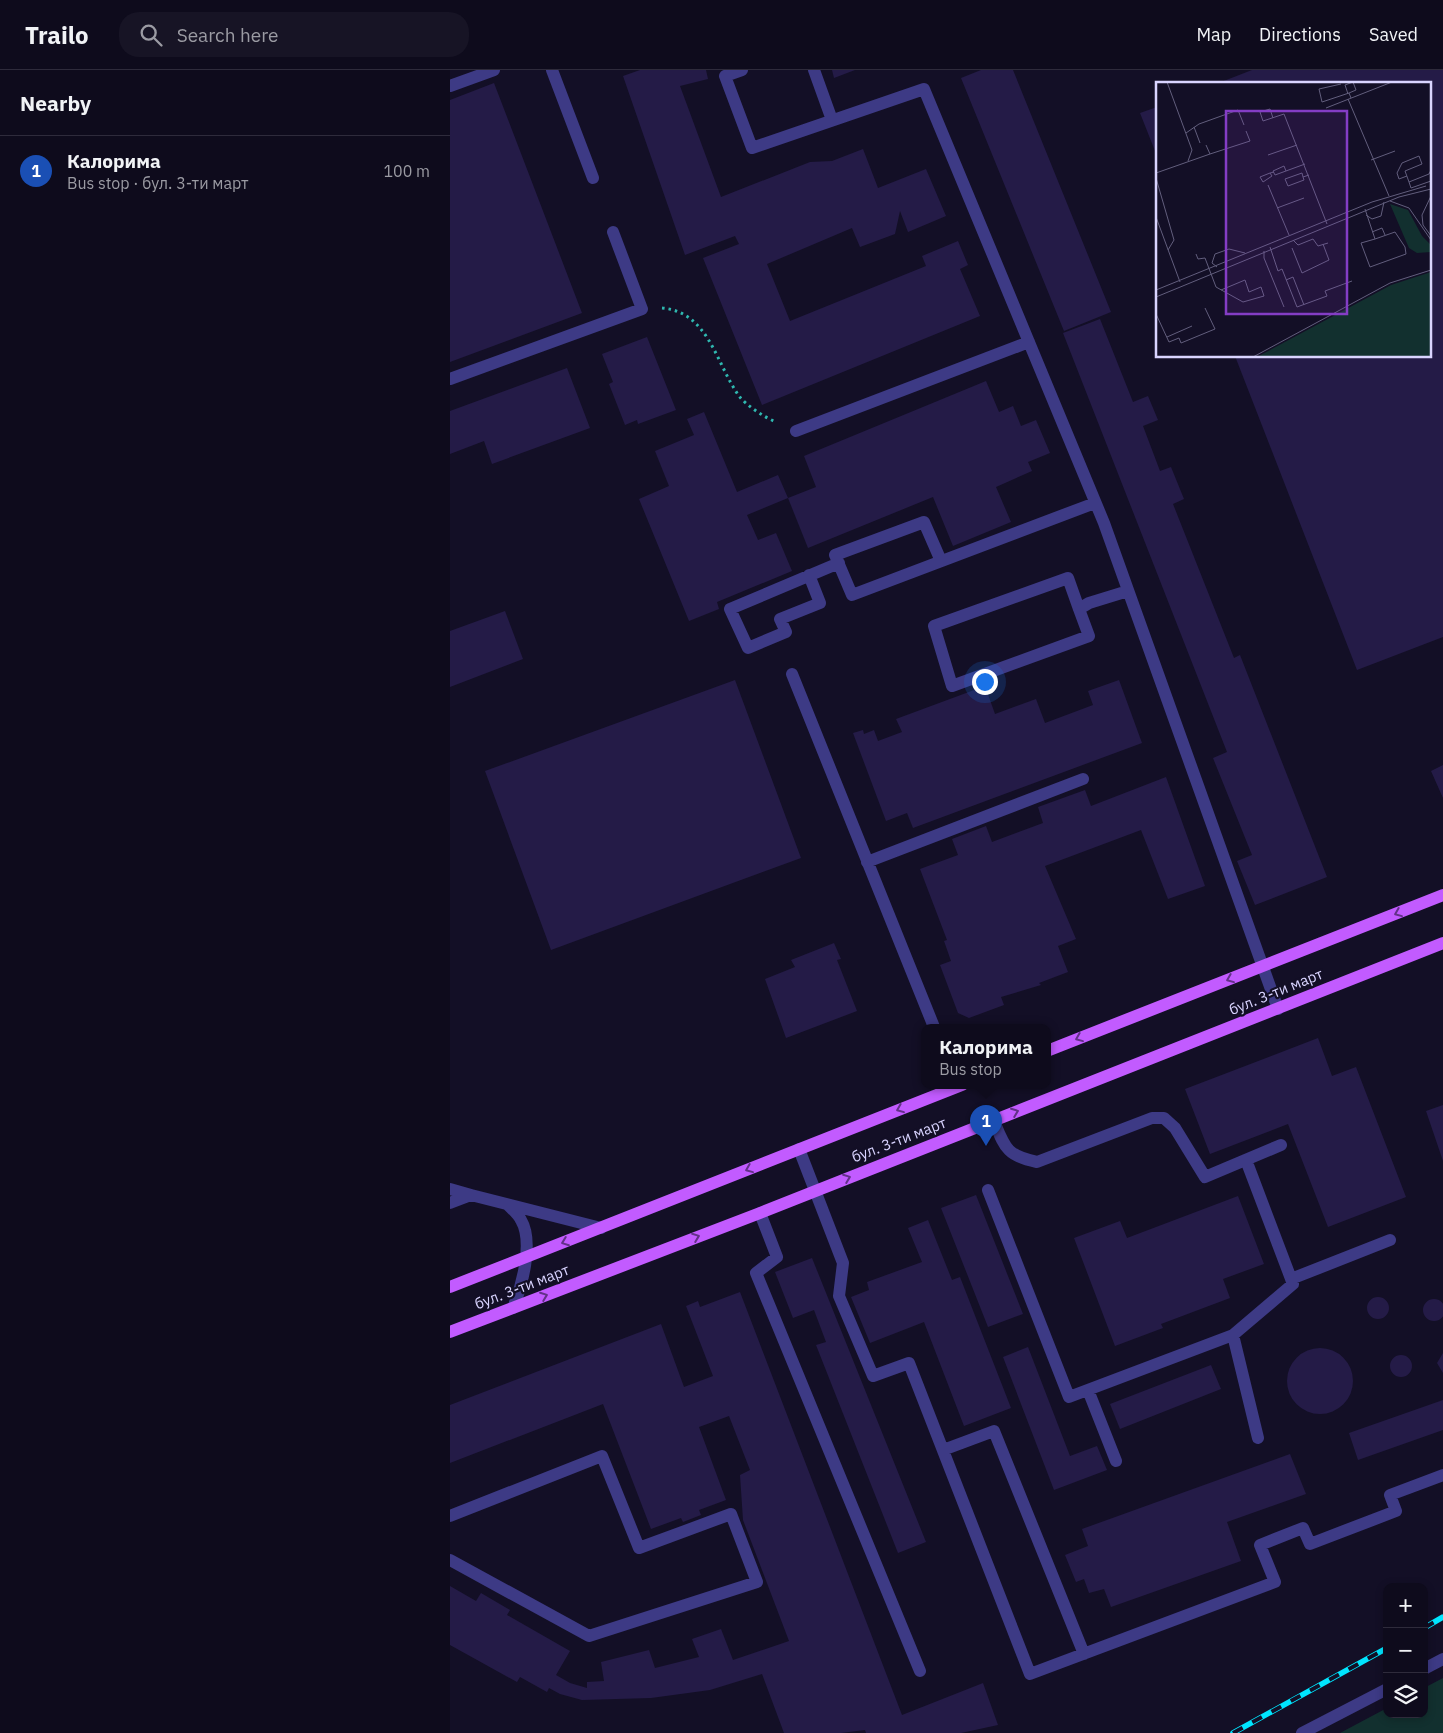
<!DOCTYPE html>
<meta charset="utf-8">
<style>
body{margin:0;font-family:"IBM Plex Sans",sans-serif;background:#171425;color:#f1f3f6}
.controls{position:absolute;right:15px;bottom:15px;display:grid;overflow:hidden;border-radius:10px;box-shadow:0 2px 8px #0003}
.controls button{width:45px;height:45px;display:grid;place-items:center;padding:0;border:0;border-bottom:1px solid #2e2b3b;background:#0e0b1c;color:#f1f3f6;font:25px sans-serif}
.you{position:absolute;left:534px;top:611px;width:18px;height:18px;margin:-12px;border:4px solid #fff;border-radius:50%;background:#1a73e8;box-shadow:0 0 0 8px #1a73e833}
.badge{display:grid;place-items:center;width:32px;height:32px;border-radius:50%;background:#db2777;color:#fff;font-size:16px;font-weight:700}
.pin{position:absolute;translate:-50% -41px;filter:drop-shadow(0 1px 2px #0008)}
.pin::after{content:'';position:absolute;top:26px;width:18px;height:15px;background:inherit;clip-path:polygon(0 0,100% 0,50% 100%)}
.popup{position:absolute;left:471px;top:954px;width:130px;height:65px;box-sizing:border-box;display:grid;place-content:center;border-radius:10px;background:#0e0b1c;filter:drop-shadow(0 1px 4px #0005);font-size:16px;white-space:nowrap;color:#9b9ba3}
.popup b{font-size:19px;color:#f1f3f6}
.popup::after{content:'';position:absolute;left:50%;top:100%;margin-left:-10px;border:10px solid transparent;border-top-color:#0e0b1c}
.list{margin:0;padding:0;list-style:none}
h2{display:flex;justify-content:space-between;align-items:center;height:65px;margin:0;padding:0 20px;font-size:21px}
h2 small{font-size:16px;font-weight:400;color:#9b9ba3}
.list li{display:grid;grid-template-columns:32px 1fr auto;gap:15px;align-items:center;box-sizing:border-box;height:70px;padding:0 20px;border-top:1px solid #2e2b3b}
.list b{display:block;font-size:19px;white-space:nowrap}
.list p{margin:0;font-size:16px;white-space:nowrap;color:#9b9ba3}
.list em{font-size:16px;font-style:normal;color:#9b9ba3}
.icon{flex:none;width:28px;height:28px;fill:none;stroke:currentColor;stroke-width:2;stroke-linecap:round;stroke-linejoin:round}
.map{position:relative;flex:none;width:993px;height:1663px;overflow:hidden}
header{display:flex;align-items:center;gap:30px;box-sizing:border-box;height:70px;padding:0 25px;background:#0e0b1c;border-bottom:1px solid #2e2b3b}
header strong{font-size:24px}
nav{display:flex;gap:28px;margin-inline-start:auto;font-size:18px}
.search{width:350px;height:45px;background:#171425;display:flex;align-items:center;gap:12px;box-sizing:border-box;padding:0 18px;border-radius:20px;color:#9b9ba3;font-size:19px}
main{display:flex}
aside{flex:1;background:#0e0b1c}
.map>svg:first-child{display:block}
.green{fill:#12302f}
.building{fill:#241b47}
.lines{fill:none;stroke-linecap:round;stroke-linejoin:round}
.path{stroke:#2fb8b0;stroke-width:3;stroke-dasharray:2.5 4;stroke-linecap:butt}
.minor{stroke:#3d3a85;stroke-width:12}
.major{stroke:#c25bff;stroke-width:12}
.rail-casing{stroke:#00e5ff;stroke-width:5.5}
.rail{stroke:#130f26;stroke-width:4;stroke-dasharray:11;stroke-linecap:butt}
.oneway{stroke:#623188}
.labels{text-anchor:middle;stroke-width:4.5;stroke-linejoin:round;paint-order:stroke}
.street-label{font-size:15px;fill:#d9d4ff;stroke:#130f26}
.inset-road{fill:none;stroke:#625e7d;stroke-width:1}
.view{fill:#843dc5;fill-opacity:0.15;stroke:#843dc5;stroke-width:2.5}
.inset-edge{fill:none;stroke:#d9d4ff;stroke-width:2.5}
</style>
<header>
<strong>Trailo</strong>
<div class="search"><svg class="icon" aria-label="search" viewBox="0 0 24 24"><circle cx="10" cy="10" r="6"/><path d="M15 15l6 6"/></svg>Search here</div>
<nav><a>Map</a><a>Directions</a><a>Saved</a></nav>
</header>
<main>
<aside>
<h2>Nearby<small></small></h2>
<ul class="list">
<li><span class="badge" style="background:#1a4fb4">1</span><div><b>Калорима</b><p>Bus stop · бул. 3-ти март</p></div><em>100 m</em></li>
</ul>
</aside>
<div class="map">
<svg width="993" height="1663" viewBox="0 0 993 1663">
<rect width="100%" height="100%" fill="#130f26"/>
<path class="green" d="M993,1608V1663H890L937,1638V1644H974V1618Z"/>
<path class="building" d="M190,0H256L258,9L230,16L271,127L360,92L382,91L413,79L428,118L476,99L496,146L458,162L450,141L445,164L410,177L402,158L317,194L340,251L476,196L472,186L508,171L518,195L510,199L530,246L312,335L253,188L289,174L285,166L235,185L173,6Z
M382,0H405L384,8Z
M531,0H563L661,242L614,261L511,8Z
M802,0H993V567L907,600L785,286H979V14H766Z
M44,13L132,243L0,292V30Z
M707,37V86L690,43Z
M650,249L683,332L698,326L708,350L693,356L710,401L721,397L734,429L723,434L784,588L790,585L877,807L805,835L787,791L802,785L763,688L777,682L613,263Z
M197,267L226,340L188,354L187,350L175,355L159,314L163,312L152,284Z
M117,298L140,358L42,394L34,371L0,384V341Z
M536,311L549,342L563,336L571,356L586,350L600,383L578,392L582,401L546,417L561,452L503,476L483,427L358,478L338,428L366,417L354,386Z
M254,342L287,422L328,405L338,428L297,445L308,470L326,463L342,501L267,532L269,539L239,551L189,429L219,416L205,381L244,365L237,349Z
M55,541L73,589L0,617V561Z
M285,610L351,788L101,880L35,701Z
M669,610L692,673L463,758L457,743L436,751L403,663L413,660L414,664L424,660L428,671L452,662L446,649L535,616L545,644L586,629L595,653L643,635L638,621Z
M993,695V728L981,701Z
M716,707L755,816L718,829L691,760L595,796L626,869L608,876L618,902L589,913L591,915L551,927L554,935L519,948L508,943L490,895L501,891L494,871L497,870L470,799L508,785L502,769L536,756L542,772L593,753L588,737L635,720L641,736Z
M384,873L391,889L387,890L407,941L336,968L315,909L345,897L341,890Z
M868,968L882,1006L906,997L956,1127L878,1157L838,1054L760,1084L735,1019Z
M993,1035V1091L976,1041Z
M526,1125L573,1244L538,1257L491,1138Z
M788,1126L814,1194L773,1209L780,1228L711,1254L713,1258L665,1276L624,1168L670,1151L677,1168Z
M478,1150L502,1210L510,1207L561,1338L514,1356L474,1252L420,1273L401,1227L419,1220L417,1212L472,1192L458,1158Z
M362,1188L476,1472L448,1483L366,1275L376,1272L364,1240L343,1248L325,1202Z
M290,1222L452,1645L533,1613L548,1655L511,1663H416L415,1660L391,1663H334L312,1604L260,1620L201,1628L132,1630L110,1624L99,1618L97,1622L70,1607L67,1612L0,1575V1516L26,1531L31,1523L60,1540L57,1545L120,1581L106,1605L120,1613L137,1618V1612L154,1611L151,1592L199,1580L205,1598L249,1587L242,1569L271,1559L283,1590L339,1571L293,1450L290,1405L300,1400L279,1346L249,1357L276,1430L249,1440L251,1445L233,1452L231,1448L201,1459L153,1334L0,1393V1335L211,1254L234,1317L263,1306L236,1236L248,1231L250,1237Z
M917 1238a11 11 0 1 1 22 0a11 11 0 1 1-22 0Z
M973 1240a11 11 0 1 1 22 0a11 11 0 1 1-22 0Z
M578,1277L620,1386L647,1376L657,1400L604,1420L553,1287Z
M837 1311a33 33 0 1 1 66 0a33 33 0 1 1-66 0Z
M993,1283V1303L987,1293Z
M940 1296a11 11 0 1 1 22 0a11 11 0 1 1-22 0Z
M761,1295L771,1319L670,1359L660,1334Z
M993,1330V1360L908,1390L899,1363Z
M840,1384L856,1424L777,1452L791,1491L661,1537L654,1519L639,1523L634,1509L626,1512L615,1485L638,1476L632,1459Z"/>
<g class="lines">
<path class="path" d="M212,238C259,242 266,294 289,326C297,336 314,347 326,352"/>
<path class="minor" d="M102,0L143,108
M292,0L275,6L302,78L474,19L654,453L828,939
M364,0L382,50
M0,16L44,0
M0,309L192,239L163,162
M346,361L579,272
M491,491L474,452L385,485L402,525L645,433
M359,505L370,533L330,549L336,562L298,578L280,539L389,493
M629,539L639,566L502,616L484,556L618,508L629,539L639,533L678,521
M342,604L484,957
M417,792L633,709
M544,1051C555,1078 557,1086 587,1092L702,1048H714L725,1058L755,1107L831,1075
M349,1079L393,1193L389,1226L423,1306L459,1293L580,1604L825,1512L810,1475L853,1458L860,1474L946,1441L940,1425L993,1405
M0,1119L21,1125
M538,1120L619,1327L783,1265L843,1214L796,1090
M0,1133L21,1125L151,1158
M58,1135C62,1139 68,1144 71,1150C84,1172 72,1216 63,1238
M310,1143L327,1187L306,1203L470,1601
M841,1209L940,1170
M783,1265L808,1368
M638,1320L666,1391
M493,1380L544,1361L634,1584
M0,1446L152,1386L189,1478L281,1444L307,1512L139,1566L0,1490
M974,1599L993,1589
M852,1663L937,1619"/>
<path class="major" d="M597,981L993,825
M0,1217L512,1015
M0,1262L310,1143L993,873"/>
<defs>
<path id="rail" d="M974,1558L993,1547
M783,1663L937,1578"/>
</defs>
<use href="#rail" class="rail-casing"/>
<use href="#rail" class="rail"/>
</g>
<defs><path id="oneway-chevron" d="M-2-3.5L2.5 0L-2 3.5" fill="none" stroke-width="1.6" stroke-linecap="round" stroke-linejoin="round" transform="scale(1.25)"/></defs>
<g class="oneway">
<use href="#oneway-chevron" transform="translate(948 843) rotate(158)"/>
<use href="#oneway-chevron" transform="translate(780 909) rotate(158)"/>
<use href="#oneway-chevron" transform="translate(629 968) rotate(158)"/>
<use href="#oneway-chevron" transform="translate(450 1039) rotate(158)"/>
<use href="#oneway-chevron" transform="translate(565 1042) rotate(-21)"/>
<use href="#oneway-chevron" transform="translate(299 1099) rotate(158)"/>
<use href="#oneway-chevron" transform="translate(397 1108) rotate(-21)"/>
<use href="#oneway-chevron" transform="translate(246 1167) rotate(-21)"/>
<use href="#oneway-chevron" transform="translate(115 1172) rotate(159)"/>
<use href="#oneway-chevron" transform="translate(94 1226) rotate(-21)"/>
</g>
<g class="labels">
<g class="street-label">
<text transform="translate(826 922) rotate(-22)" y="5">бул. 3-ти март</text>
<text transform="translate(449 1070) rotate(-21)" y="5">бул. 3-ти март</text>
<text transform="translate(72 1217) rotate(-21)" y="5">бул. 3-ти март</text>
</g>
</g>
<g transform="translate(706 12)">
<rect width="275" height="275" fill="#130f26"/>
<path d="M234,122L252,128L266,154L275,163V170L261,171L253,166ZM275,190V275H101L235,203Z" fill="#12302f"/>
<path class="inset-road" d="M11,0L36,68L32,79M185,2L163,7L166,20L193,11L195,16M192,12L189,3L197,0L200,8L193,11M192,17L233,114M170,26L236,0M117,36L114,27L104,30L107,39L128,32L171,142M38,45L44,61M30,51L43,42L82,28L88,43M54,72L94,59L90,49M112,73L141,63M215,78L239,69M130,89L128,84L117,89L119,93L149,82M0,91L54,72L50,63M114,91L116,94L107,100L104,95L114,91L118,90M251,94L243,97L241,91L246,81L263,74L266,82L249,89L253,100L255,106L275,99M147,95L148,98L132,104L129,97L146,91L147,95L153,93M0,96L18,158L12,168M253,100L273,92L275,88M112,103L133,153M275,114L266,133L267,143L275,154M234,119L253,126L275,158M121,126L148,116M209,127L219,157L205,161L214,185L250,172L249,165L239,150L219,157M210,133L216,137L225,134L228,120M0,135L24,200M216,150L226,146L229,153M137,158L142,163L157,157L162,164L172,161M114,165L122,189L126,187L141,225L171,214L169,209L196,199M136,166L146,191L173,178L167,162M108,169V176L128,225M40,172L42,177L49,176L60,205L87,220L108,214L105,205L93,210L89,198L65,208M61,185L56,181L59,172L73,167L89,171M130,198L137,195L148,223M0,208L216,120L270,104M0,215L243,115L275,107M0,232L13,260L23,256L25,261L59,247L49,226M11,255L36,244M97,275L234,201L275,188"/>
<path class="view" d="M70,29H191V232H70Z"/>
<rect width="275" height="275" class="inset-edge"/>
</g>
</svg>
<div class="controls">
<button>+</button>
<button>−</button>
<button><svg class="icon" aria-label="layers" viewBox="0 0 24 24"><path d="M12 4l9 5-9 5-9-5zM3 14l9 5 9-5"/></svg></button>
</div>
<div class="you"></div>
<div class="pin badge" style="left:536px;top:1076px;background:#1a4fb4">1</div>
<div class="popup"><b>Калорима</b>Bus stop</div>
</div>
</main>
